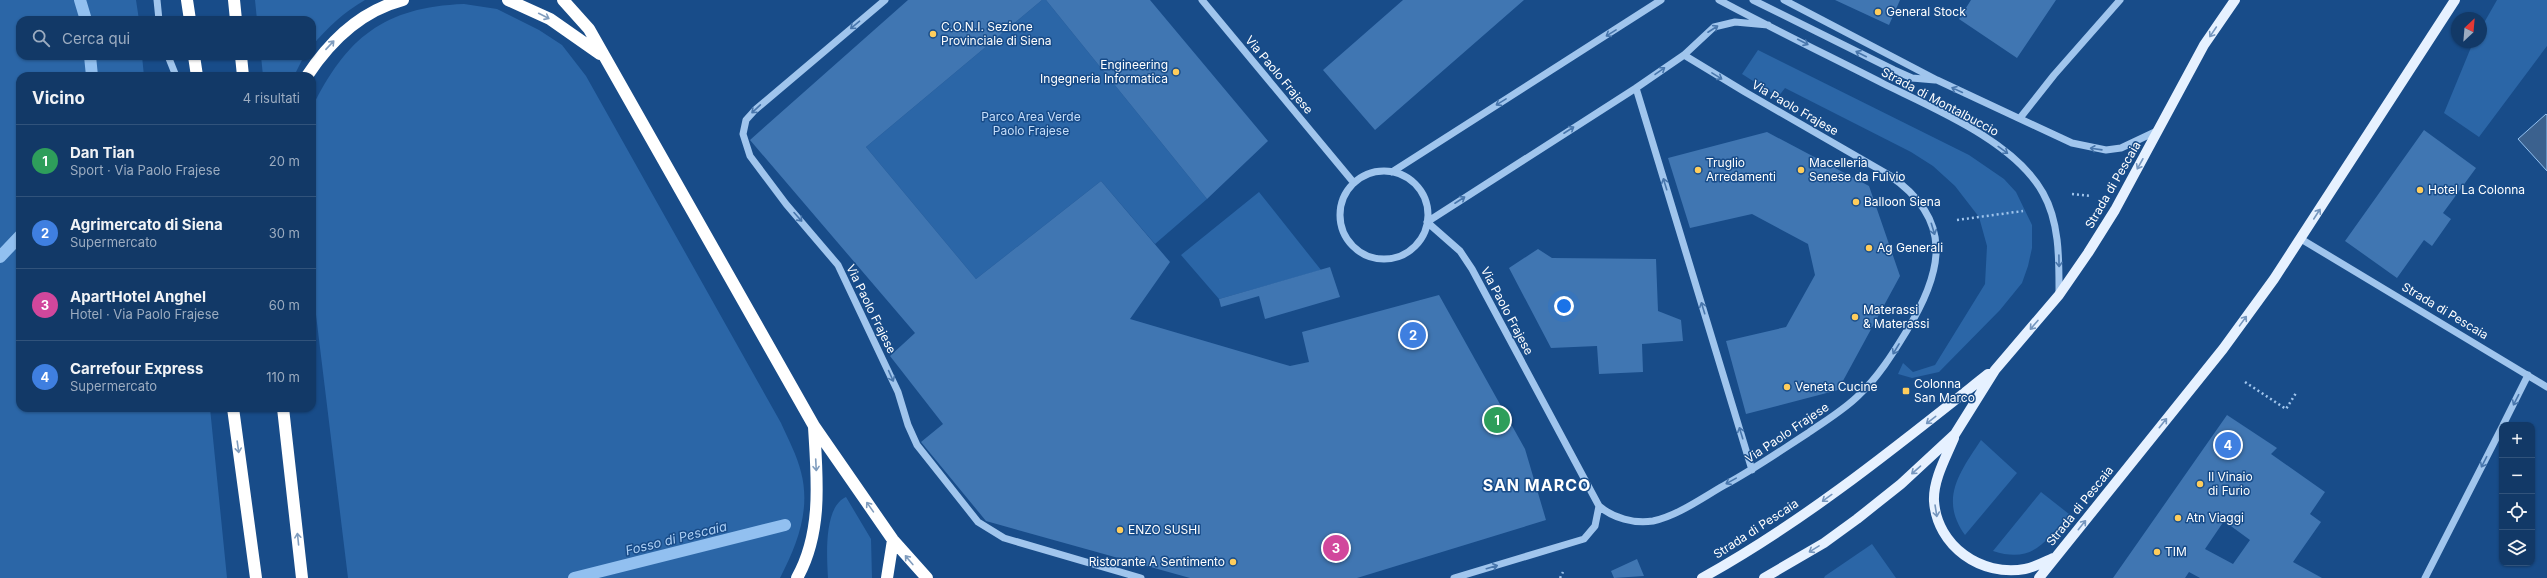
<!DOCTYPE html>
<html lang="it">
<meta charset="utf-8">
<style>
body{margin:0;font-family:Inter,sans-serif;background:#1f4470;color:#f1f3f6}
.controls{position:absolute;right:12px;bottom:12px;display:grid;overflow:hidden;border-radius:8px;box-shadow:0 1px 3px #0004}
.controls button{width:36px;height:36px;display:grid;place-items:center;padding:0;border:0;border-bottom:1px solid #31537b;background:#123967;color:#f1f3f6;font:20px sans-serif}
.compass{position:absolute;left:2451px;top:12px;width:36px;height:36px;border-radius:50%;background:#123967;box-shadow:0 1px 3px #0004;rotate:26deg}
.you{position:absolute;left:1564px;top:306px;width:14px;height:14px;margin:-10px;border:3px solid #fff;border-radius:50%;background:#1a73e8;box-shadow:0 0 0 6px #1a73e833}
.badge{display:grid;place-items:center;width:26px;height:26px;border-radius:50%;background:#ffcd5c;color:#fff;font-size:13px;font-weight:700}
.pin{position:absolute;translate:-50% -50%;border:2px solid #fff;box-shadow:0 1px 4px #0006}
.list{margin:0;padding:0;list-style:none}
h2{display:flex;justify-content:space-between;align-items:center;height:52px;margin:0;padding:0 16px;font-size:17px}
h2 small{font-size:13px;font-weight:400;color:#9cacc0}
.list li{display:grid;grid-template-columns:26px 1fr auto;gap:12px;align-items:center;box-sizing:border-box;height:72px;padding:0 16px;border-top:1px solid #31537b}
.list b{display:block;font-size:15px;white-space:nowrap}
.list p{margin:0;font-size:13px;white-space:nowrap;color:#9cacc0}
.list em{font-size:13px;font-style:normal;color:#9cacc0}
.icon{flex:none;width:22px;height:22px;fill:none;stroke:currentColor;stroke-width:2;stroke-linecap:round;stroke-linejoin:round}
.map{position:relative;flex:none;width:2547px;height:578px;overflow:hidden}
.search{position:absolute;background:#123967;box-shadow:0 1px 3px #0004;left:16px;top:16px;width:300px;height:44px;display:flex;align-items:center;gap:10px;box-sizing:border-box;padding:0 14px;border-radius:12px;color:#9cacc0;font-size:15px}
.panel{position:absolute;background:#123967;box-shadow:0 1px 3px #0004;left:16px;top:72px;width:300px;height:340px;border-radius:12px}
.map>svg:first-child{display:block}
.green{fill:#2b66a7}
.water{fill:#3b618e;stroke:#92c0f0}
.lines{fill:none;stroke-linecap:round;stroke-linejoin:round}
.stream{stroke:#92c0f0;stroke-width:12}
.building{fill:#4076b2;fill-rule:evenodd}
.path{stroke:#a0c5ed;stroke-width:2.5;stroke-dasharray:2 3;stroke-linecap:butt}
.minor{stroke:#a0c5ed;stroke-width:7}
.major{stroke:#e6f1ff;stroke-width:10}
.highway{stroke:#fff;stroke-width:12}
.oneway{stroke:#809dbe}
.oneway2{stroke:#4876ac}
.oneway3{stroke:#7596be}
.poi-dot{fill:#ffcd5c;stroke:#184c89;stroke-width:1.5}
.labels{text-anchor:middle;stroke-width:3;stroke-linejoin:round;paint-order:stroke}
.poi-label{font-size:12px;fill:#fff;stroke:#184c89;text-anchor:start}
.street-label{font-size:12px;fill:#fff;stroke:#184c89}
.park-label{font-size:12px;fill:#c6defa;stroke:#184c89}
.water-label{font-size:13px;font-style:italic;fill:#accff5;stroke:#184c89}
.district-label{font-size:16px;font-weight:bold;letter-spacing:1px;fill:#fff;stroke:#184c89}
</style>
<div class="map">
<svg width="2547" height="578" viewBox="0 0 2547 578">
<rect width="100%" height="100%" fill="#184c89"/>
<path class="green" d="M0,0H136L139,20H20V56H142L144,76H20V408H210L227,578H0Z
M255,0H365C344,12 327,28 312,46V20H257Z
M1042,0H1046L1207,199L1155,244L1101,181L976,279L866,147Z
M2497,0H2547V46L2479,137L2444,113L2472,45L2473,42H2481V28Z
M464,4L497,9L539,30L562,45L586,76L781,423C788,439 797,455 801,472C811,510 797,545 780,578H348L312,282V108C346,38 384,7 464,4Z
M1758,50L1969,155L2004,179L2016,192L2032,225V248L2028,266L2022,283L2000,310L1939,372L1912,378L1898,374L1903,363L1913,372L1935,365L1985,284L1987,246L1979,217L1955,186L1933,166L1911,152L1785,88L1778,97L1742,74Z
M261,56H304L294,76H263Z
M1259,192L1321,270L1219,299L1181,255Z
M1981,440L2017,473L1965,535C1939,499 1960,472 1981,440Z
M2041,492L2069,514C2045,542 2033,564 1993,551Z
M846,497L871,539L872,578H828C827,558 823,507 846,497Z
M1872,544L1896,578H1824L1825,576Z"/>
<path class="water" d="M2546,114L2547,115V171L2518,139Z"/>
<g class="lines">
<path class="stream" d="M80,0L86,20
M90,56L92,76
M0,257L20,236
M574,578L785,525"/>
</g>
<path class="building" d="M908,0H1042L866,147L976,279L1101,181L1170,262L1130,319L1290,366L1309,362L1302,332L1439,295L1525,449L1546,520L1357,578H1190L986,521L921,442L943,424L890,356L915,333L750,140Z
M1046,0H1150L1268,141L1207,199Z
M1403,0H1524L1375,130L1323,70Z
M1835,0H1900L1889,25Z
M1971,0H2056L2017,58L1959,19Z
M2424,130L2476,168L2443,213L2451,219L2432,246L2424,240L2397,278L2345,241Z
M1767,132L1869,186L1900,276L1838,390L1746,414L1726,341L1786,327L1815,275L1808,244L1752,214L1690,228L1668,158Z
M1538,249L1552,258L1656,259L1658,311L1681,320L1683,341L1642,344L1643,372L1599,374L1597,346L1551,348L1509,268Z
M1330,267L1340,297L1265,319L1259,296L1221,307L1219,299Z
M2227,415L2277,448L2271,454L2325,492L2310,514L2321,522L2293,562L2322,578H2200L2189,572L2185,578H2113ZM2224,521L2250,540L2233,564L2205,549Z
M1637,559L1644,576L1614,578L1611,571Z"/>
<g class="lines">
<path class="path" d="M2072,194L2091,196
M1957,220L2023,211
M2245,382L2286,409L2296,393
M1560,578L1563,572"/>
<path class="minor" d="M157,0L159,20
M885,0L755,110L746,120L743,134L750,156L786,204L838,265L898,392L908,425L917,445L978,522L1004,538L1141,578
M1202,0L1354,183
M1719,0C1773,29 1829,56 1884,84C1935,109 2015,142 2043,193C2060,223 2059,261 2059,294
M1753,0L1894,70L1912,78L1935,80
M1784,0L1937,80L2072,143L2106,150L2121,148L2157,131
M1684,55L1745,92L1889,175C1955,220 1943,272 1906,332C1892,355 1878,377 1859,395C1844,410 1825,421 1808,433C1780,451 1753,470 1723,486C1702,498 1677,516 1653,521C1634,524 1613,518 1599,506L1472,269L1460,251L1427,222L1636,88L1684,55L1714,27L1735,22L1768,25
M168,56L176,76
M1636,88L1752,470
M2020,118L2054,75L2120,0
M1340 215a44 44 0 1 1 88 0a44 44 0 1 1-88 0Z
M1392,172L1661,0
M2301,239L2547,387
M2503,425L2528,375
M1454,578L1584,539L1595,526L1599,506
M2425,578L2502,427"/>
<path class="major" d="M1954,438C1946,457 1933,480 1934,501C1937,546 1981,577 2025,569C2035,567 2044,562 2053,558
M1702,578C1805,521 1896,447 1988,374
M1764,578L1824,543L1857,519L1901,484L1955,434L1995,370L2059,295L2088,253L2115,210L2204,45L2235,0
M2039,578L2223,349L2274,279L2455,0"/>
<path class="highway" d="M187,0L190,20
M234,0L236,20
M508,0L550,19L600,54
M563,0L589,29L814,426L893,540L927,578
M194,56L197,76
M241,56L243,76
M307,76C330,41 361,11 403,0
M233,408L256,578
M283,408L302,578
M797,578C823,532 817,477 814,427
M887,578L893,540"/>
</g>
<defs><path id="oneway-shaft" d="M-6 0H5M1.5-3L5.5 0L1.5 3" fill="none" stroke-width="1.6" stroke-linecap="round" stroke-linejoin="round"/></defs>
<g class="oneway">
<use href="#oneway-shaft" transform="translate(544 16) rotate(27)"/>
<use href="#oneway-shaft" transform="translate(330 45) rotate(-47)"/>
<use href="#oneway-shaft" transform="translate(238 447) rotate(82)"/>
<use href="#oneway-shaft" transform="translate(816 465) rotate(87)"/>
<use href="#oneway-shaft" transform="translate(870 507) rotate(-125)"/>
<use href="#oneway-shaft" transform="translate(298 539) rotate(-96)"/>
<use href="#oneway-shaft" transform="translate(909 560) rotate(-130)"/>
</g>
<g class="oneway2">
<use href="#oneway-shaft" transform="translate(855 25) rotate(140)"/>
<use href="#oneway-shaft" transform="translate(1713 29) rotate(-33)"/>
<use href="#oneway-shaft" transform="translate(1611 33) rotate(148)"/>
<use href="#oneway-shaft" transform="translate(1803 42) rotate(27)"/>
<use href="#oneway-shaft" transform="translate(1861 54) rotate(-153)"/>
<use href="#oneway-shaft" transform="translate(1660 71) rotate(-35)"/>
<use href="#oneway-shaft" transform="translate(1717 76) rotate(32)"/>
<use href="#oneway-shaft" transform="translate(1957 90) rotate(-155)"/>
<use href="#oneway-shaft" transform="translate(1501 102) rotate(148)"/>
<use href="#oneway-shaft" transform="translate(756 109) rotate(137)"/>
<use href="#oneway-shaft" transform="translate(1569 130) rotate(-33)"/>
<use href="#oneway-shaft" transform="translate(2096 149) rotate(-172)"/>
<use href="#oneway-shaft" transform="translate(2003 150) rotate(36)"/>
<use href="#oneway-shaft" transform="translate(1665 184) rotate(-107)"/>
<use href="#oneway-shaft" transform="translate(1460 200) rotate(-33)"/>
<use href="#oneway-shaft" transform="translate(798 217) rotate(48)"/>
<use href="#oneway-shaft" transform="translate(1933 229) rotate(73)"/>
<use href="#oneway-shaft" transform="translate(2059 261) rotate(89)"/>
<use href="#oneway-shaft" transform="translate(1703 308) rotate(-107)"/>
<use href="#oneway-shaft" transform="translate(1896 349) rotate(121)"/>
<use href="#oneway-shaft" transform="translate(891 376) rotate(66)"/>
<use href="#oneway-shaft" transform="translate(2516 400) rotate(117)"/>
<use href="#oneway-shaft" transform="translate(1741 433) rotate(-107)"/>
<use href="#oneway-shaft" transform="translate(2484 462) rotate(117)"/>
<use href="#oneway-shaft" transform="translate(1731 481) rotate(151)"/>
<use href="#oneway-shaft" transform="translate(1492 567) rotate(-16)"/>
</g>
<g class="oneway3">
<use href="#oneway-shaft" transform="translate(2213 32) rotate(124)"/>
<use href="#oneway-shaft" transform="translate(2140 164) rotate(119)"/>
<use href="#oneway-shaft" transform="translate(2317 214) rotate(-57)"/>
<use href="#oneway-shaft" transform="translate(2243 321) rotate(-54)"/>
<use href="#oneway-shaft" transform="translate(2034 325) rotate(131)"/>
<use href="#oneway-shaft" transform="translate(1931 420) rotate(142)"/>
<use href="#oneway-shaft" transform="translate(2163 423) rotate(-51)"/>
<use href="#oneway-shaft" transform="translate(1916 470) rotate(139)"/>
<use href="#oneway-shaft" transform="translate(1827 498) rotate(144)"/>
<use href="#oneway-shaft" transform="translate(1936 511) rotate(81)"/>
<use href="#oneway-shaft" transform="translate(2082 525) rotate(-51)"/>
<use href="#oneway-shaft" transform="translate(1814 549) rotate(148)"/>
</g>
<g class="poi-dot">
<circle cx="1878" cy="12" r="4"/>
<circle cx="933" cy="34" r="4"/>
<circle cx="1176" cy="72" r="4"/>
<circle cx="1698" cy="170" r="4"/>
<circle cx="1801" cy="170" r="4"/>
<circle cx="2420" cy="190" r="4"/>
<circle cx="1856" cy="202" r="4"/>
<circle cx="1869" cy="248" r="4"/>
<circle cx="1855" cy="317" r="4"/>
<circle cx="1787" cy="387" r="4"/>
<rect x="1902" y="387" width="8" height="8" rx="2"/>
<circle cx="2200" cy="484" r="4"/>
<circle cx="2178" cy="518" r="4"/>
<circle cx="1120" cy="530" r="4"/>
<circle cx="2157" cy="552" r="4"/>
<circle cx="1233" cy="562" r="4"/>
</g>
<g class="labels">
<g class="poi-label">
<text x="1886" y="16">General Stock</text>
<text x="941" y="31">C.O.N.I. Sezione<tspan x="941" dy="14">Provinciale di Siena</tspan></text>
<text x="1168" y="69" text-anchor="end">Engineering<tspan x="1168" dy="14">Ingegneria Informatica</tspan></text>
<text x="1706" y="167">Truglio<tspan x="1706" dy="14">Arredamenti</tspan></text>
<text x="1809" y="167">Macelleria<tspan x="1809" dy="14">Senese da Fulvio</tspan></text>
<text x="2428" y="194">Hotel La Colonna</text>
<text x="1864" y="206">Balloon Siena</text>
<text x="1877" y="252">Ag Generali</text>
<text x="1863" y="314">Materassi<tspan x="1863" dy="14">&amp; Materassi</tspan></text>
<text x="1914" y="388">Colonna<tspan x="1914" dy="14">San Marco</tspan></text>
<text x="1795" y="391">Veneta Cucine</text>
<text x="2208" y="481">Il Vinaio<tspan x="2208" dy="14">di Furio</tspan></text>
<text x="2186" y="522">Atn Viaggi</text>
<text x="1128" y="534">ENZO SUSHI</text>
<text x="2165" y="556">TIM</text>
<text x="1225" y="566" text-anchor="end">Ristorante A Sentimento</text>
</g>
<g class="street-label">
<text transform="translate(1279 75) rotate(50)" y="4">Via Paolo Frajese</text>
<text transform="translate(1940 102) rotate(28)" y="4">Strada di Montalbuccio</text>
<text transform="translate(1795 108) rotate(30)" y="4">Via Paolo Frajese</text>
<text transform="translate(2113 185) rotate(-60)" y="4">Strada di Pescaia</text>
<text transform="translate(871 309) rotate(64)" y="4">Via Paolo Frajese</text>
<text transform="translate(1507 311) rotate(62)" y="4">Via Paolo Frajese</text>
<text transform="translate(2445 311) rotate(31)" y="4">Strada di Pescaia</text>
<text transform="translate(1787 433) rotate(-34)" y="4">Via Paolo Frajese</text>
<text transform="translate(2080 506) rotate(-51)" y="4">Strada di Pescaia</text>
<text transform="translate(1756 529) rotate(-33)" y="4">Strada di Pescaia</text>
</g>
<g class="park-label">
<text x="1031" y="121">Parco Area Verde<tspan x="1031" dy="14">Paolo Frajese</tspan></text>
</g>
<g class="water-label">
<text transform="translate(676 538) rotate(-14)" y="5">Fosso di Pescaia</text>
</g>
<g class="district-label">
<text x="1537" y="491">SAN MARCO</text>
</g>
</g>
</svg>
<div class="controls">
<button>+</button>
<button>−</button>
<button><svg class="icon" aria-label="locate" viewBox="0 0 24 24"><circle cx="12" cy="12" r="6"/><path d="M12 2v4M12 18v4M2 12h4M18 12h4"/></svg></button>
<button><svg class="icon" aria-label="layers" viewBox="0 0 24 24"><path d="M12 4l9 5-9 5-9-5zM3 14l9 5 9-5"/></svg></button>
</div>
<svg class="compass" viewBox="-18 -18 36 36"><path d="M0-13l5 13h-10z" fill="#e53935"/><path d="M0 13l5-13h-10z" fill="#9cacc0"/></svg>
<div class="you"></div>
<div class="pin badge" style="left:1497px;top:420px;background:#2e9e5b">1</div>
<div class="pin badge" style="left:1413px;top:335px;background:#3f7fe0">2</div>
<div class="pin badge" style="left:1336px;top:548px;background:#d1479c">3</div>
<div class="pin badge" style="left:2228px;top:445px;background:#3f7fe0">4</div>
<div class="search"><svg class="icon" aria-label="search" viewBox="0 0 24 24"><circle cx="10" cy="10" r="6"/><path d="M15 15l6 6"/></svg>Cerca qui</div>
<section class="panel">
<h2>Vicino<small>4 risultati</small></h2>
<ul class="list">
<li><span class="badge" style="background:#2e9e5b">1</span><div><b>Dan Tian</b><p>Sport · Via Paolo Frajese</p></div><em>20 m</em></li>
<li><span class="badge" style="background:#3f7fe0">2</span><div><b>Agrimercato di Siena</b><p>Supermercato</p></div><em>30 m</em></li>
<li><span class="badge" style="background:#d1479c">3</span><div><b>ApartHotel Anghel</b><p>Hotel · Via Paolo Frajese</p></div><em>60 m</em></li>
<li><span class="badge" style="background:#3f7fe0">4</span><div><b>Carrefour Express</b><p>Supermercato</p></div><em>110 m</em></li>
</ul>
</section>
</div>
